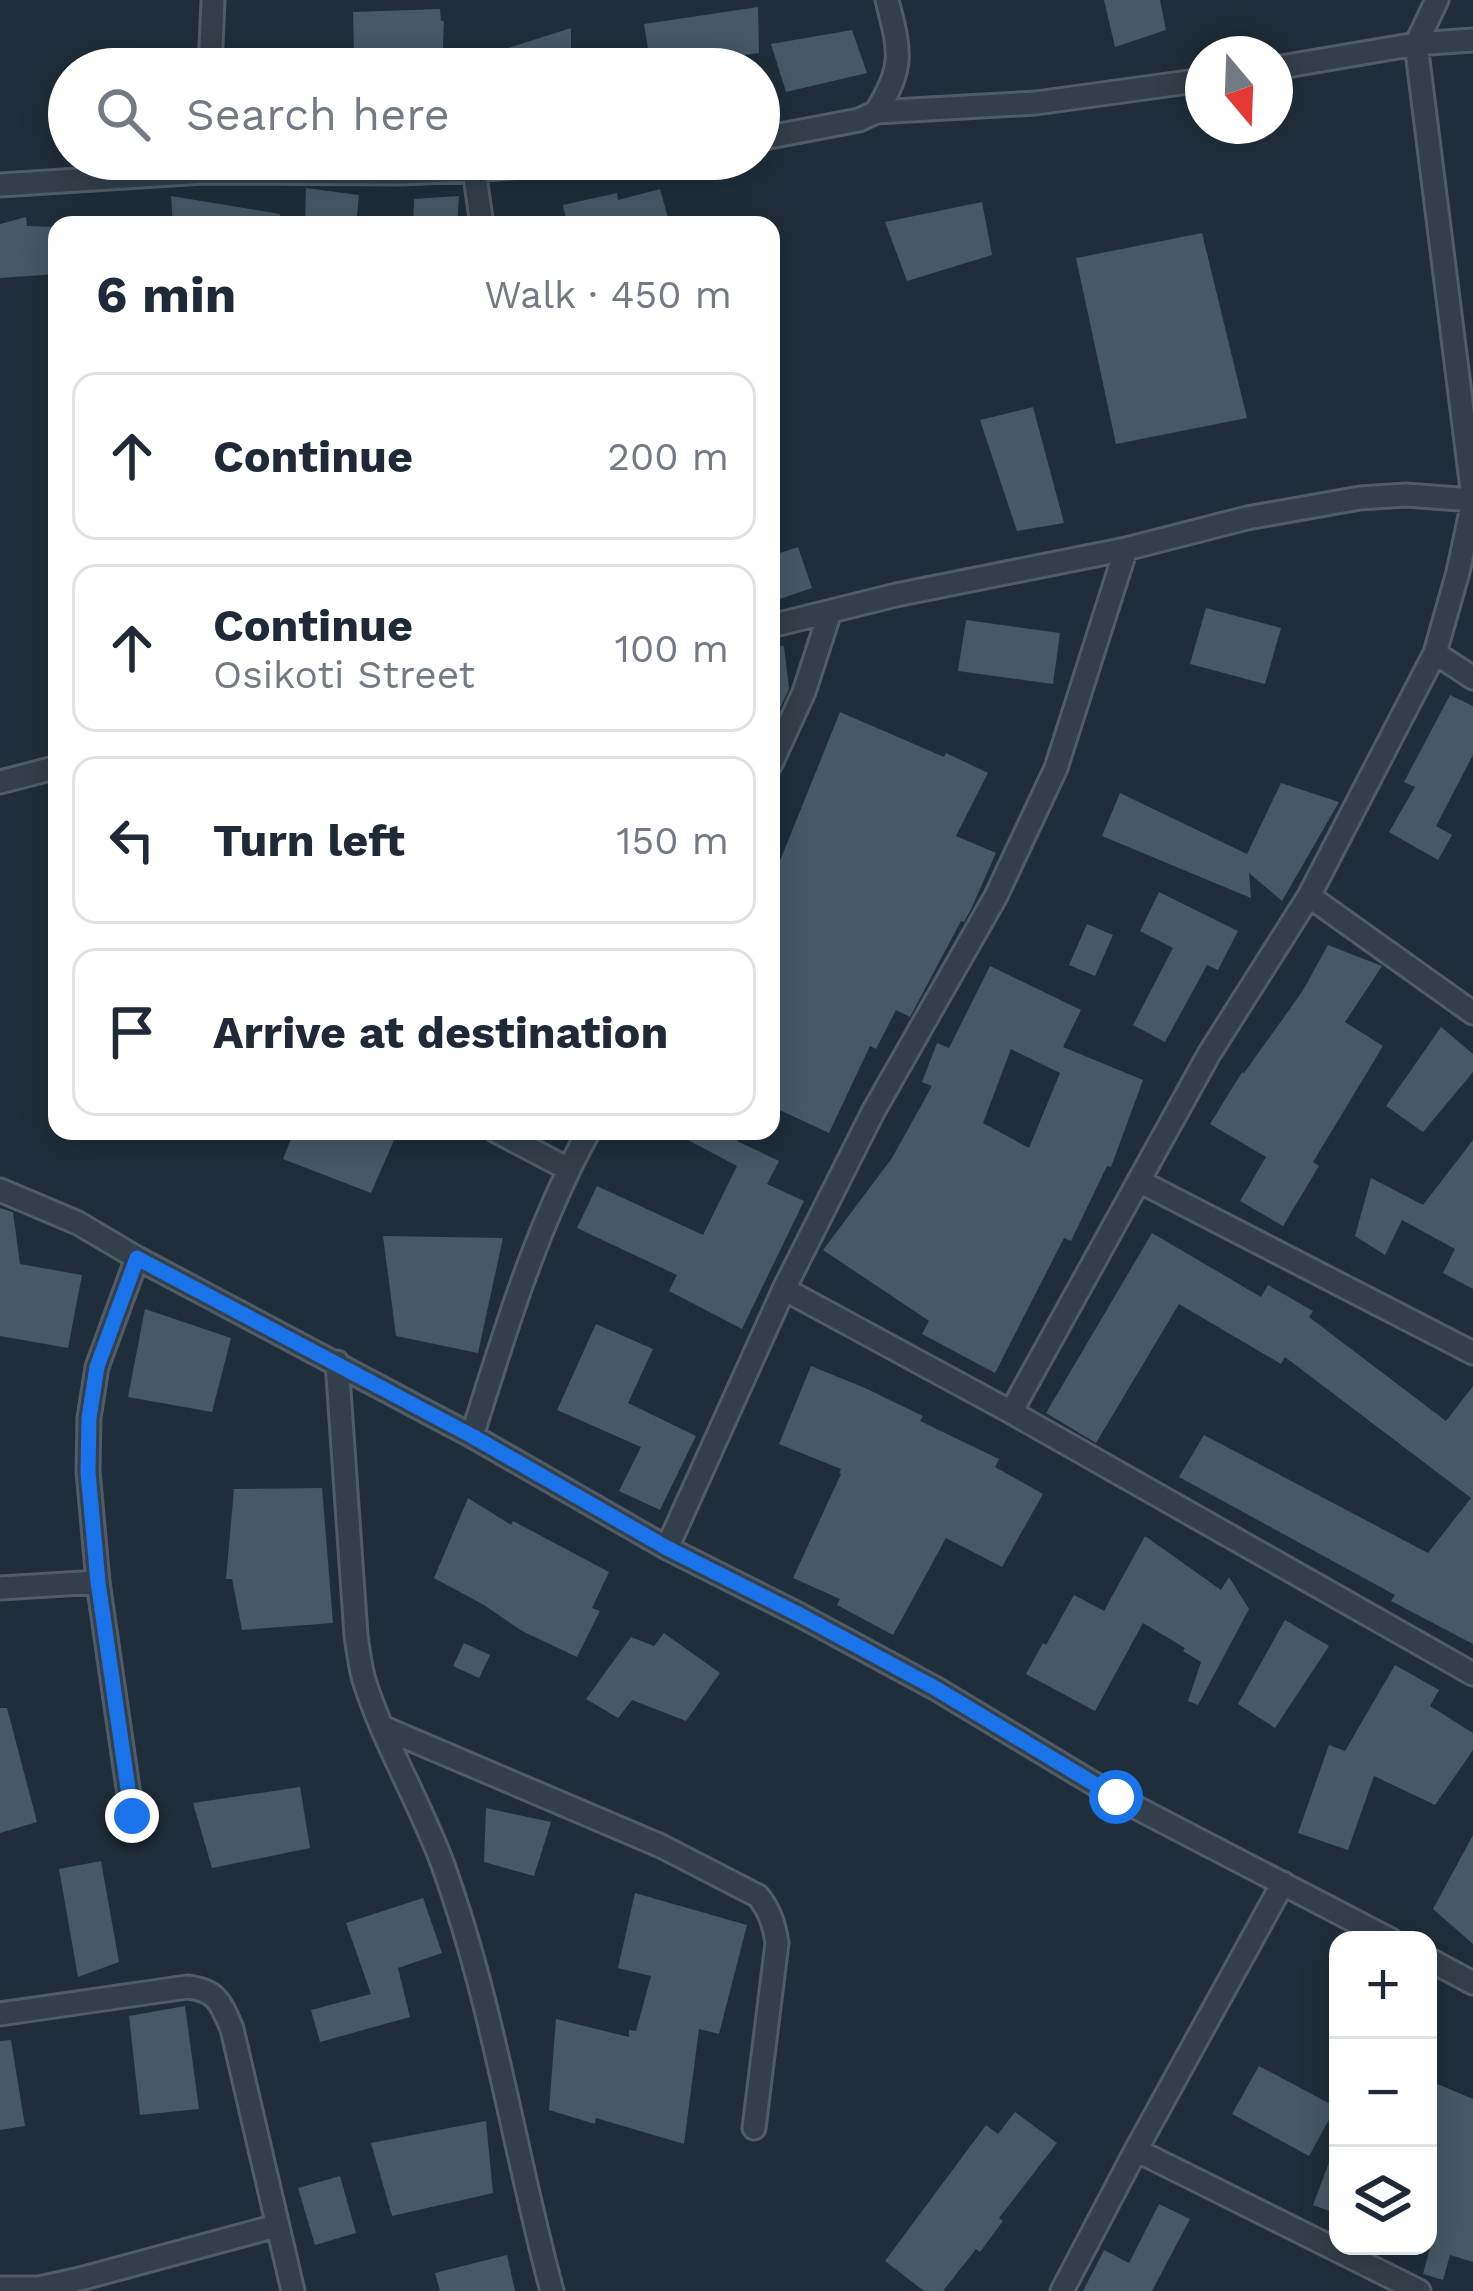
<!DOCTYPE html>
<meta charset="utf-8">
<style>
body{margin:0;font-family:"Work Sans",sans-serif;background:#f2f2f3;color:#1f2937}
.controls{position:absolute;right:36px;bottom:36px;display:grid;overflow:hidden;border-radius:24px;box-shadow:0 6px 30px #0003}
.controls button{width:108px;height:108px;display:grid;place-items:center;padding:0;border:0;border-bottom:3px solid #e0e1e3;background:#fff;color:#1f2937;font:60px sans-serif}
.compass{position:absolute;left:1185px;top:36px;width:108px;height:108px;border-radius:50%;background:#fff;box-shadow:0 6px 30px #0003;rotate:161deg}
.stop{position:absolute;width:36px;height:36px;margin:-27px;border:9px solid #1a73e8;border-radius:50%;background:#fff}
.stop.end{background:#1a73e8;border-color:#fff;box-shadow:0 3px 12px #0008}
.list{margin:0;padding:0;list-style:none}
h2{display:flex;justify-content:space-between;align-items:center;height:156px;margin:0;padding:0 48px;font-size:51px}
h2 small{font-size:39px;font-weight:400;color:#747a83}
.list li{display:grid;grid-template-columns:78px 1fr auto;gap:36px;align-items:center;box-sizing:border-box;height:168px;margin:0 24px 24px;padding:0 24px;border:3px solid #e0e1e3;border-radius:24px}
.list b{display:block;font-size:45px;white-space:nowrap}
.list p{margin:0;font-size:39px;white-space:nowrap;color:#747a83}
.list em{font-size:39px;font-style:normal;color:#747a83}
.icon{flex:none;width:66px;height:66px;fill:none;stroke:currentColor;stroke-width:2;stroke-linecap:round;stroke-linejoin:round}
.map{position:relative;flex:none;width:1473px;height:2291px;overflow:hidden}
.search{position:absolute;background:#fff;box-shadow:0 6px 30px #0003;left:48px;top:48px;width:732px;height:132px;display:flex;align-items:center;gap:30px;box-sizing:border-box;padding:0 42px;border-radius:66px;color:#747a83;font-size:45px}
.panel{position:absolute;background:#fff;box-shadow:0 6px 30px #0003;left:48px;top:216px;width:732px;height:924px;border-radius:24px}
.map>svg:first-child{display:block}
.building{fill:#475866;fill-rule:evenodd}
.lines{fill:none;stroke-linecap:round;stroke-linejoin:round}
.minor-casing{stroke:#505d68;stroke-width:27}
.minor{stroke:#333f4a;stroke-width:21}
.route{stroke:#1a73e8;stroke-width:15}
</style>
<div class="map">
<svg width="1473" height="2291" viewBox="0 0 1473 2291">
<rect width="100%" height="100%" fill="#1f2e3a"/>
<path class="building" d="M1104,0H1160L1166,30L1115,47Z
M758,7L759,53L651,68L644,24Z
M440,9L441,21H444L442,69H382V52L354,53L353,12Z
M571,28V69H508L505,49Z
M852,30L867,73L786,92L771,44Z
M306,188L359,195L356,225H305Z
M660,189L670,225H567L563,205L617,193L618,200Z
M171,196L280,214L279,225H173Z
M459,196L457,225H413L414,199Z
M982,202L992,255L907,281L885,222Z
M26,217L27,226L57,227V274L0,278V224Z
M1202,233L1247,418L1116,444L1076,258Z
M1033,407L1064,523L1017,531L980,420Z
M798,547L812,588L771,602V556Z
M1206,608L1281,628L1265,684L1190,664Z
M966,620L1060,633L1053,684L958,671Z
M771,646H784L789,689L771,728Z
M1450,695L1473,706V755L1436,826L1452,835L1438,860L1389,832L1415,787L1404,782Z
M840,712L944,757L946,753L988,773L956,836L996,853L971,909L964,922L961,921L910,1017L896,1010L876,1049L870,1046L829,1133L771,1106V883Z
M1281,783L1339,802L1282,901L1249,873L1251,898L1102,836L1120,793L1247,854Z
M1159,892L1238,931L1218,970L1207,965L1165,1042L1133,1025L1173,948L1140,931Z
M1087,924L1113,935L1095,976L1069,965Z
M1328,945L1382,966L1345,1022L1383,1046L1313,1162L1319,1166L1283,1226L1240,1201L1266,1157L1210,1124L1242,1072L1244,1073L1302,992Z
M990,966L1081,1010L1063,1047L1143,1080L1111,1167L1107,1166L1071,1241L1064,1238L995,1373L922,1334L929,1321L823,1250L892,1158L932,1086L922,1082L937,1043L949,1048ZM1011,1049L1060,1073L1029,1148L983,1123Z
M1441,1027L1473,1054V1072L1423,1132L1386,1106Z
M294,1131H398L371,1193L283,1159Z
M671,1131H742L737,1141L779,1161L767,1184L804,1201L742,1329L669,1291L677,1275L577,1228L597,1186L703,1235L737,1166Z
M1473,1140V1289L1443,1273L1455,1249L1402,1220L1385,1255L1355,1236L1371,1178L1423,1205Z
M0,1208L13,1212L20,1264L82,1275L68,1348L0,1336Z
M1152,1233L1261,1297L1268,1285L1313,1311L1309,1317L1446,1421L1473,1386V1644L1391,1601L1395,1595L1179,1477L1204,1435L1428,1553L1471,1498L1285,1357L1281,1364L1179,1304L1096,1443L1046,1413Z
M383,1236L503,1238L478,1353L396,1336Z
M145,1309L231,1338L212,1412L128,1397Z
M596,1324L653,1349L628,1403L696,1436L660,1510L619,1491L641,1447L557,1410Z
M811,1366L865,1388L923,1416L920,1421L999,1459L995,1467L1043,1494L1002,1567L946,1538L893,1635L837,1605L840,1599L793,1578L841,1474L839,1473L841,1469L779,1444Z
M322,1488L333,1623L242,1630L232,1579H226L234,1489Z
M468,1498L511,1525L513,1521L609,1572L592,1608L600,1611L577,1657L522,1631L484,1605L434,1578Z
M1145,1536L1221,1590L1229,1577L1249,1609L1198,1705L1188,1701L1201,1662L1183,1651L1185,1648L1143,1623L1095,1711L1026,1674L1043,1643L1046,1645L1074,1595L1104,1611Z
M1285,1620L1329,1646L1275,1728L1238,1704Z
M664,1633L720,1673L686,1721L632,1700L618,1718L586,1699L631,1637L654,1646Z
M464,1643L490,1655L479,1678L453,1666Z
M1395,1665L1439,1690L1430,1706L1473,1733V1750L1435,1805L1374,1776L1348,1850L1298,1833L1329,1745L1345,1751Z
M0,1708H7L37,1822L0,1833Z
M300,1787L310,1848L212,1868L193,1803Z
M486,1808L551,1822L534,1876L484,1862Z
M1473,1835V1944L1433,1909Z
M101,1861L119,1962L78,1977L59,1869Z
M635,1893L747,1925L719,2034L699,2029L684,2144L596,2118L595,2124L549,2110L556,2019L629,2037V2030L636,2031L651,1976L618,1968Z
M423,1898L442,1953L398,1968L410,2017L320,2042L311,2010L371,1994L346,1923Z
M185,2006L199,2109L140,2115L129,2016Z
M11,2040L25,2126L0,2130V2041Z
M1259,2066L1336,2107L1309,2156L1232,2114Z
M1428,2080L1473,2099V2262L1450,2255L1443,2280L1423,2274L1430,2248L1428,2247Z
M1015,2112L1057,2143L999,2218L1003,2221L980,2252L976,2249L943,2291H924L885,2261L986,2125L998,2134Z
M486,2121L493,2193L392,2216L371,2143Z
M1336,2144L1338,2145V2214L1313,2205Z
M340,2176L356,2233L315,2245L298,2188Z
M1159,2204L1190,2219L1152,2291H1083L1104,2250L1129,2263Z
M507,2255L515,2291H440L435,2273Z"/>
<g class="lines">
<defs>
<path id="minor" d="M1437,0L1416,44L1473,497
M1275,68L1416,44L1473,40
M210,69L213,0
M876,112C905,66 900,51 887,0
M759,139L859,120L876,112L1036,103L1203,80
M474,170L482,225
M0,185L204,172L401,173L474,170L604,159
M771,626L896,595L1126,549L1247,518L1360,498L1406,495L1473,500
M1435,653L1473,678
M771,764L804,692L830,612
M0,782L54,768
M1309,896L1473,1013
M496,1131L568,1169
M1139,1181L1473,1353
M0,1190L78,1223L137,1258L472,1436L667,1548L784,1289L873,1112L996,896L1056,768L1126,549
M784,1289L1011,1412L1473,1674
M337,1362L356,1635C358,1650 360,1666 364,1680C384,1744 420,1802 443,1865C493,2004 514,2150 552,2291
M1011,1412L1209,1054L1309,896L1435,653L1458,572L1473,502
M472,1436C505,1332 536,1227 589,1131
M667,1548L800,1615L935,1688L1116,1797L1391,1940
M0,1588L98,1582
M384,1728L661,1846L758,1896C770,1911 774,1924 777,1943L754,2128
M132,1816L98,1582L88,1471L89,1418L97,1367L137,1258
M1428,1959L1473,1983
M0,2014L187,1987C217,1990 221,2003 232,2029L293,2291
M1136,2150L1419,2291
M0,2288H39L80,2279L276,2226
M1062,2291L1136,2150L1283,1883"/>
</defs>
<use href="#minor" class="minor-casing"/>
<use href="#minor" class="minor"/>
</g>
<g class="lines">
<path class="route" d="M132,1816L98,1582L88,1472L89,1418L97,1367L137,1258L472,1436L667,1548L800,1615L935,1688L1116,1797"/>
</g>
</svg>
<div class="controls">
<button>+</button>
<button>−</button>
<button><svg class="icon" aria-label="layers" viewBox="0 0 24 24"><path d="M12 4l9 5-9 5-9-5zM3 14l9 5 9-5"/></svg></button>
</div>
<svg class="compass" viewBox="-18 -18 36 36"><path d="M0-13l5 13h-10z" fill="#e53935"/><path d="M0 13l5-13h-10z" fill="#747a83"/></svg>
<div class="stop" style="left:1116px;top:1797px"></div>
<div class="stop end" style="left:132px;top:1816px"></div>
<div class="search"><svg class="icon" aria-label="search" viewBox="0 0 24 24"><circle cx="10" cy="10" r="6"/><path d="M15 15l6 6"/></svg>Search here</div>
<section class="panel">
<h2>6 min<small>Walk · 450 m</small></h2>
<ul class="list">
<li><svg class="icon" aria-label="ahead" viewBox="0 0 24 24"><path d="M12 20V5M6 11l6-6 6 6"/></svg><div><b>Continue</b></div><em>200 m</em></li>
<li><svg class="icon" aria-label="ahead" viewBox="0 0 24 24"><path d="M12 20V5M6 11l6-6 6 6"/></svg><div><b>Continue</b><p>Osikoti Street</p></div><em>100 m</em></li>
<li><svg class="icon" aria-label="left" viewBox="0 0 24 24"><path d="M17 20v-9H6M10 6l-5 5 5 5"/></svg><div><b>Turn left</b></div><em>150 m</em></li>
<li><svg class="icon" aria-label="arrive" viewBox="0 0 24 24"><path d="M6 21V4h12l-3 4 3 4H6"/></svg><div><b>Arrive at destination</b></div></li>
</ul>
</section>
</div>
